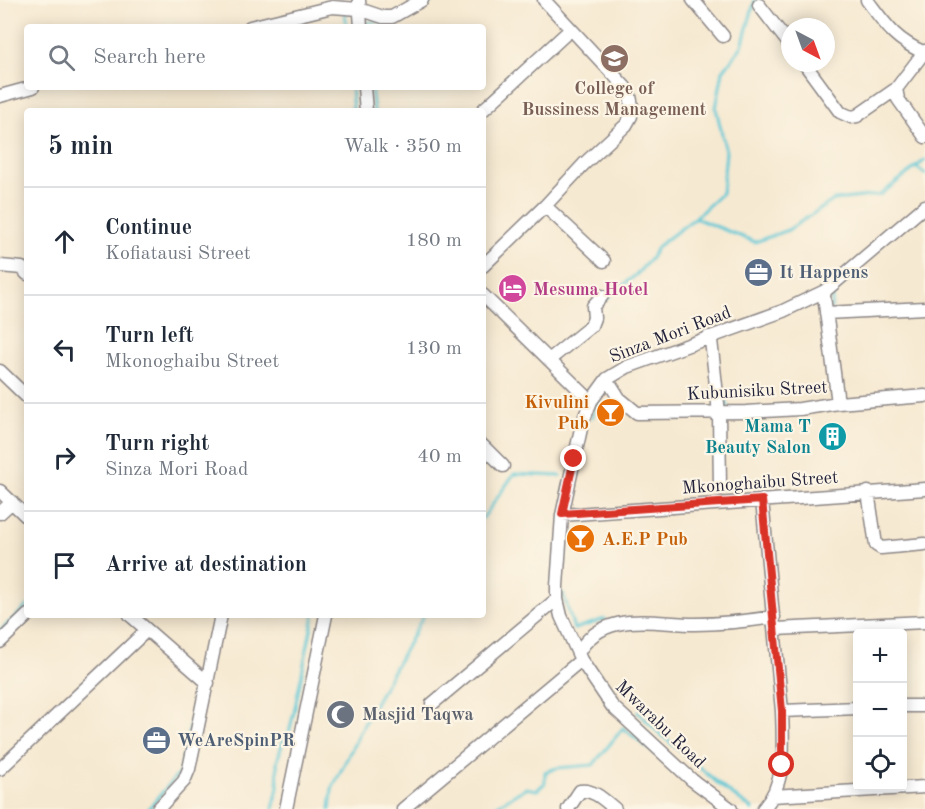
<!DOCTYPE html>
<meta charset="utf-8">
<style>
body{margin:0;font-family:"Old Standard TT",serif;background:#f2f2f3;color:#1f2937}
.controls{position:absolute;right:18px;bottom:18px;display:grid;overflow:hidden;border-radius:6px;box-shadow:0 3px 15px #0003}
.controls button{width:54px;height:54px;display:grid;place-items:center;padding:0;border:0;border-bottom:2px solid #e0e1e3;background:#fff;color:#1f2937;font:30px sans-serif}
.compass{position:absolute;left:781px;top:18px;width:54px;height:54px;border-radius:50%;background:#fff;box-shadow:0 3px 15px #0003;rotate:139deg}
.stop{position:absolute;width:18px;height:18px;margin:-14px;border:4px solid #d93025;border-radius:50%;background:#fff}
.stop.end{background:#d93025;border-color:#fff;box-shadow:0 2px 6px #0008}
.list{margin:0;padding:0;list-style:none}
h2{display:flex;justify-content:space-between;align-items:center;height:78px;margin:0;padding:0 24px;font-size:26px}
h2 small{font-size:20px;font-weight:400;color:#747a83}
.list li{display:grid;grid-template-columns:39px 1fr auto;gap:18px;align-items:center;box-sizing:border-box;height:108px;padding:0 24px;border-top:2px solid #e0e1e3}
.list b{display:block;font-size:22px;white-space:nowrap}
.list p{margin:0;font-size:20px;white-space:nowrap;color:#747a83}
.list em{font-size:20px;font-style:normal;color:#747a83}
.icon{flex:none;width:33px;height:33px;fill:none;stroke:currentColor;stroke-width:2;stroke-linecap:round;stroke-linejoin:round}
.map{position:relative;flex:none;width:925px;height:809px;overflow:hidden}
.search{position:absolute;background:#fff;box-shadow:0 3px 15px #0003;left:24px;top:24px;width:462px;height:66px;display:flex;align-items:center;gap:15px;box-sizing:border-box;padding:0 21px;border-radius:6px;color:#747a83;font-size:22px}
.panel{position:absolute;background:#fff;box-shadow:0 3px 15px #0003;left:24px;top:108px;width:462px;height:510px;border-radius:6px}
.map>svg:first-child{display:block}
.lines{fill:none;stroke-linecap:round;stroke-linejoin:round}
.stream{stroke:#5cc7d6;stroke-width:3}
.minor-casing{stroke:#8c8686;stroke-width:15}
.minor{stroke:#fff;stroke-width:12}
.route{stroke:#d93025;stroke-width:8}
.labels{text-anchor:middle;stroke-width:4.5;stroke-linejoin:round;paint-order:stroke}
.education-label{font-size:18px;font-weight:bold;fill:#785e54;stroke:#fcf5e5}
.service-label{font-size:18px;font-weight:bold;fill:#4e5e75;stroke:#fcf5e5;text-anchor:start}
.hotel-label{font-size:18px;font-weight:bold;fill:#b23c85;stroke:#fcf5e5;text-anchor:start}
.street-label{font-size:18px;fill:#22223b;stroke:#fcf5e5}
.food-label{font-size:18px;font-weight:bold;fill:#c56008;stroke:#fcf5e5;text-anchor:end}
.culture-label{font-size:18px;font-weight:bold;fill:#0d838f;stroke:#fcf5e5;text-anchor:end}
.worship-label{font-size:18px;font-weight:bold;fill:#5b616d;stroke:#fcf5e5;text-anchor:start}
</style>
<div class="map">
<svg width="925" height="809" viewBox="0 0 925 809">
<rect width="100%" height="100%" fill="#fcf5e5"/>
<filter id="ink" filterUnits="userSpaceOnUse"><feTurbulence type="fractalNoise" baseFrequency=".0167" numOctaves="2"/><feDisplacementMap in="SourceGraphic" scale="12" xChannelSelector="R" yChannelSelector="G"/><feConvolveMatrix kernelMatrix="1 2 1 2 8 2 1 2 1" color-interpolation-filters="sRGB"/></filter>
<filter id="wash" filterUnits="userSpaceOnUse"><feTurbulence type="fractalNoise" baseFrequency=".008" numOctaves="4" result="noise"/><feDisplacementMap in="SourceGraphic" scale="24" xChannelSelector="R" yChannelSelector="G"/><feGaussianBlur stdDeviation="1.35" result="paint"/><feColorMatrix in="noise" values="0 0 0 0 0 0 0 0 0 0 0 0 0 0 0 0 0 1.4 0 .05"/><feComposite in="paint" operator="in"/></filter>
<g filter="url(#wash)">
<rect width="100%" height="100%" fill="#f6e9d1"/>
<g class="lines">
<path class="stream" d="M414,11L436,0
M345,13L347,27
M364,23L382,21
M351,87L353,111
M371,87L374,111
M916,167L925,174
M696,217L722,193L726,152L716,108L723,71L742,46L755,0
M606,299L637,274L651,258L658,246L695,218L755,242L788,230L834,200L880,195L925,160
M831,308L833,293L847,280
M722,391L728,407
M592,417L599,399
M483,518L514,474L560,476
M563,593L574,629L605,619
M0,631L27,606
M638,712L657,731L726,790L752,809
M148,809L180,772L198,687L165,655L161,648
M273,809L278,787L277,762L283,741L289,733L294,712L314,615
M330,809L332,789L369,714L424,615
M491,809L526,788L537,790L545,783V772L557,768L593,765L623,728L655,753"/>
</g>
</g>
<g filter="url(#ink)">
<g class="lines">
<defs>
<path id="minor" d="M359,0L361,27
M693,0L723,36
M867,0C886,25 894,39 923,52
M759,5L790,45
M250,27L332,7L359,9L383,17H392L422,0
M804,63L840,112L851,117L857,116L896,89L925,51
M364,87L366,111
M896,89L898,99L925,137
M0,96L33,87
M482,111L570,30
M545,206L604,261
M0,266L22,268L27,274
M483,266L545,206L584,164L626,125L631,116L632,106L630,96L625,87L544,0
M825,291L824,296L838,403
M483,295L591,401
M826,313L925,308
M708,337L711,340L719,413L720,488
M549,360L591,326L594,318L593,306L602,296
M0,371L27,397
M607,379L619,398L637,413L746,412L800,409L838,403L925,396
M483,446L503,466
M0,491L27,517
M868,492L876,545L881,548L925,544
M762,500L782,711C783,744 787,783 763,809
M0,513L12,502
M562,515L925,489
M130,615L208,683
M775,629L925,622
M0,642L28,615
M578,653C603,609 653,624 695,624C722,624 748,621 774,617
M432,704L557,599
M902,706H925
M782,711L858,708
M0,769L147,630
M772,796L925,787
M158,809L184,781L189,769L221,615
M286,809L326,615
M403,809L581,660
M568,809L580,791C594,789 605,801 615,809
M731,809L692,780L612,706L581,660L561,616L557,599V586L562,515L582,424L591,401L607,379L627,367L783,311L825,291L925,206"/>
</defs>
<use href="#minor" class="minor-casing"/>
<use href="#minor" class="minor"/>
</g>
</g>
<g class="lines" filter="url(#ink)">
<path class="route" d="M574,459L562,514L762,500L782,711V765"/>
</g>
<defs>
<symbol id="university-disc" viewBox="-11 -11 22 22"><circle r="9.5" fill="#8d6e63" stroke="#fcf5e5"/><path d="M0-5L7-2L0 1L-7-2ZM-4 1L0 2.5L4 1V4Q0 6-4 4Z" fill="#fff"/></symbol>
<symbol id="office-disc" viewBox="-11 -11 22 22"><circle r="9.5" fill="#5c6f8a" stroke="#fcf5e5"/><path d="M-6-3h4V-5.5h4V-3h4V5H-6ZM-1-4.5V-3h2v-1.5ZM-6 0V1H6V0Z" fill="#fff"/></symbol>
<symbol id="hotel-disc" viewBox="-11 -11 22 22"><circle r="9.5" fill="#d1479c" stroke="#fcf5e5"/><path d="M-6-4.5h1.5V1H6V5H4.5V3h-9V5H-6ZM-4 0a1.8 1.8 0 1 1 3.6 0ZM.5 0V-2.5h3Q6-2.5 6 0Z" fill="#fff"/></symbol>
<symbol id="bar-disc" viewBox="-11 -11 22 22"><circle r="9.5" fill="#e8710a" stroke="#fcf5e5"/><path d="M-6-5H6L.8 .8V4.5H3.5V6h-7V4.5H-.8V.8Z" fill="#fff"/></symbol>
<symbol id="building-disc" viewBox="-11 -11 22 22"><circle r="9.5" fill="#0f9aa8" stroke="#fcf5e5"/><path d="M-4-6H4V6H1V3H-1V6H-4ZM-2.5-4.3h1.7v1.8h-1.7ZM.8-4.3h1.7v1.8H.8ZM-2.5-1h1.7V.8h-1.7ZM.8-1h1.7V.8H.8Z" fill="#fff"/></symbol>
<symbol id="mosque-disc" viewBox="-11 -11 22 22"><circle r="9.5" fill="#6b7280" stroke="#fcf5e5"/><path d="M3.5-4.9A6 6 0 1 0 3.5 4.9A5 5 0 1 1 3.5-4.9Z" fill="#fff"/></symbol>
</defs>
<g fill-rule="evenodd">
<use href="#university-disc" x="598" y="42" width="33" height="33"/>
<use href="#office-disc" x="742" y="256" width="33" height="33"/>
<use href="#hotel-disc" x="496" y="272" width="33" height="33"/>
<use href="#bar-disc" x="594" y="396" width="33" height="33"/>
<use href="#building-disc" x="816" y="420" width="33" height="33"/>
<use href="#bar-disc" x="564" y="522" width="33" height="33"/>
<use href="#mosque-disc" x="324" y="698" width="33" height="33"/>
<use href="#office-disc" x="140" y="724" width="33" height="33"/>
</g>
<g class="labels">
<g class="education-label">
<text x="614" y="94">College of<tspan x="614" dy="21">Bussiness Management</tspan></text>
</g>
<g class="service-label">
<text x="779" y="278">It Happens</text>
<text x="177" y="746">WeAreSpinPR</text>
</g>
<g class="hotel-label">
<text x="533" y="295">Mesuma Hotel</text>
</g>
<g class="street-label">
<text transform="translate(670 334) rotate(-21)" y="6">Sinza Mori Road</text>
<text transform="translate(757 390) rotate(-3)" y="6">Kubunisiku Street</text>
<text transform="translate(760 482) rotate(-4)" y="6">Mkonoghaibu Street</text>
<text transform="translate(661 724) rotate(44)" y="6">Mwarabu Road</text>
</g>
<g class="food-label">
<text x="589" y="408">Kivulini<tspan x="589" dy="21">Pub</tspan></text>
<text x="602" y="545" text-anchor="start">A.E.P Pub</text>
</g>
<g class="culture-label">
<text x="811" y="432">Mama T<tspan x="811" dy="21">Beauty Salon</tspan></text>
</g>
<g class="worship-label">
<text x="362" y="720">Masjid Taqwa</text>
</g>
</g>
</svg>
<div class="controls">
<button>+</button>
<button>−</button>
<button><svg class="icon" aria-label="locate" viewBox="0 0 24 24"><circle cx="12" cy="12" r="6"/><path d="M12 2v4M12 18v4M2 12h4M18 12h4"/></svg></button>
</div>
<svg class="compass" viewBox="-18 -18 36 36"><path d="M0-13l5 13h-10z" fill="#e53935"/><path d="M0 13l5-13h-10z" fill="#747a83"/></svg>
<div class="stop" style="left:782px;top:765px"></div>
<div class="stop end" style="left:574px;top:459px"></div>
<div class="search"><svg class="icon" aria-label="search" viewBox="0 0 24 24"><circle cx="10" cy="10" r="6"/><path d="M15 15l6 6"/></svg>Search here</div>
<section class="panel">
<h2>5 min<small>Walk · 350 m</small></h2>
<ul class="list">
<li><svg class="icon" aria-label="ahead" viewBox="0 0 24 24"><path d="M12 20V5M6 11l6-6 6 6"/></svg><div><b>Continue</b><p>Kofiatausi Street</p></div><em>180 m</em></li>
<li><svg class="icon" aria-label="left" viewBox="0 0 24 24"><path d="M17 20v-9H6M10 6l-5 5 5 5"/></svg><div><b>Turn left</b><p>Mkonoghaibu Street</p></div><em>130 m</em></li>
<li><svg class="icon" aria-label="right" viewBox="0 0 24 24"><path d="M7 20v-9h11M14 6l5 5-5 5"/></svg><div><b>Turn right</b><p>Sinza Mori Road</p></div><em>40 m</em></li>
<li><svg class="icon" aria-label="arrive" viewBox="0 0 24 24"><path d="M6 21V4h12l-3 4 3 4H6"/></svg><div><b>Arrive at destination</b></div></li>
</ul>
</section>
</div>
